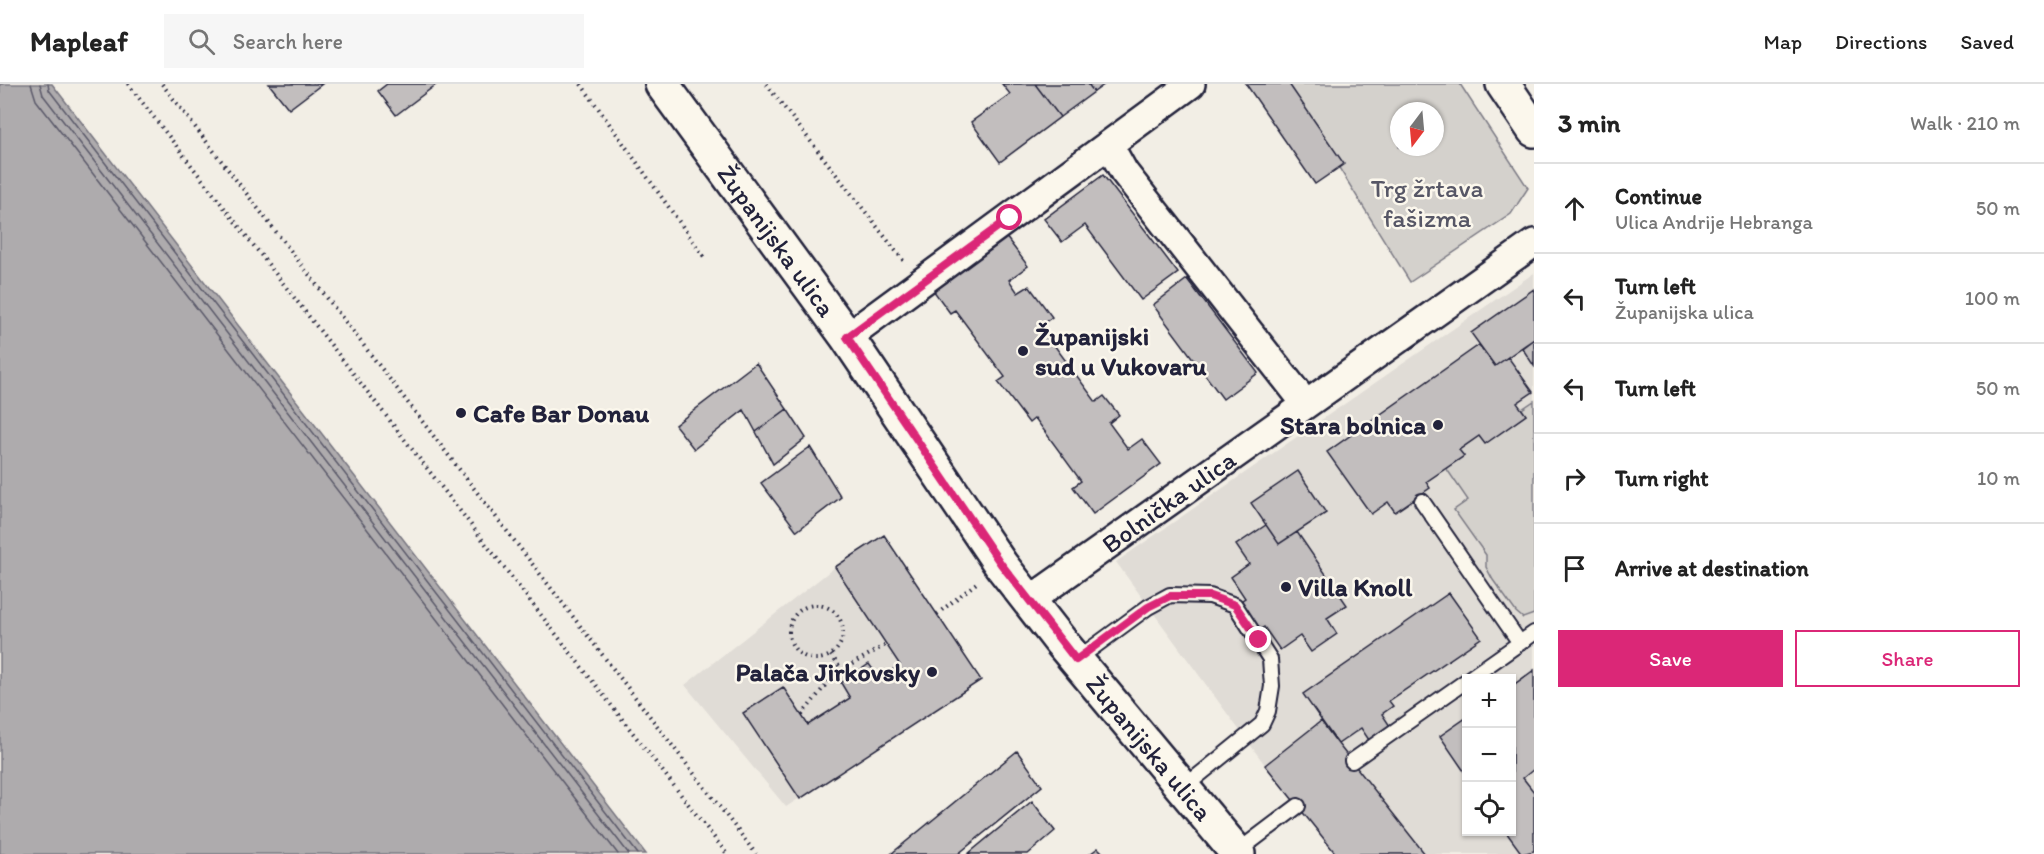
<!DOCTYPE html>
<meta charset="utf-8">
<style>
body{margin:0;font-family:Itim,sans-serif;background:#f6f6f6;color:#222}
.controls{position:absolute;right:18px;bottom:18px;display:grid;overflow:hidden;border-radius:0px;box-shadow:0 2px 4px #0004}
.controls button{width:54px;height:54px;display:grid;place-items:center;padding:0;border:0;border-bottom:2px solid #e0e0e0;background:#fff;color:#222;font:30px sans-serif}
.compass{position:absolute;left:1390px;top:18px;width:54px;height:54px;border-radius:50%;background:#fff;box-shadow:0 2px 4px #0004;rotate:196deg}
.stop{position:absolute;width:18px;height:18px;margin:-14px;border:4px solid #db2777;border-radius:50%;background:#fff}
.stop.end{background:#db2777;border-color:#fff;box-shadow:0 2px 6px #0008}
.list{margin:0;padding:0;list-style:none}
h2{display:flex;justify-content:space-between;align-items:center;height:78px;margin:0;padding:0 24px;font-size:26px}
h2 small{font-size:20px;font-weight:400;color:#767676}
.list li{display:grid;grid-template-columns:39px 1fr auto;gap:18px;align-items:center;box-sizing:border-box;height:90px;padding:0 24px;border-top:2px solid #e0e0e0}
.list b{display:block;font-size:22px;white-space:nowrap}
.list p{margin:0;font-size:20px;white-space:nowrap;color:#767676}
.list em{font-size:20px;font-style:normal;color:#767676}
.actions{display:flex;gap:12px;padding:18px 24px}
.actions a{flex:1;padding:14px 0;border:2px solid #db2777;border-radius:0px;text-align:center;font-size:21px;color:#db2777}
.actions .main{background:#db2777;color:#fff}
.icon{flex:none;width:33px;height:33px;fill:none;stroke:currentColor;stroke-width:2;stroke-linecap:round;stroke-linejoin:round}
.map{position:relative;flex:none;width:1534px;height:770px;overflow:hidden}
header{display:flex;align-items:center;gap:36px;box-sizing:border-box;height:84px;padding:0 30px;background:#fff;border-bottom:2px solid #e0e0e0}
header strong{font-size:28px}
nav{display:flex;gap:33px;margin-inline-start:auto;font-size:21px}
.search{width:420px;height:54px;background:#f6f6f6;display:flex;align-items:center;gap:15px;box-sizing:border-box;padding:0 21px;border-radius:0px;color:#767676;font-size:22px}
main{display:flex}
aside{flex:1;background:#fff}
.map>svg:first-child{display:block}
.built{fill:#e0dcd6;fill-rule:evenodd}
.green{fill:#d4d1cc;stroke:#7b7a84;stroke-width:1.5;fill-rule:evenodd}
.water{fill:#aeabad;stroke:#76747f;stroke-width:1.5}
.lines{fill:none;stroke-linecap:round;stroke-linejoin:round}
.shore{stroke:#5a5969;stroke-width:1.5}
.building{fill:#c2bebe;stroke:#22223b;stroke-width:1.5}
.service-casing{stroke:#22223b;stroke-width:18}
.minor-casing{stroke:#22223b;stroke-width:32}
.primary-casing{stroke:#22223b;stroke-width:38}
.path{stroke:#22223b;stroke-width:4;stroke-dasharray:1.5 4.5;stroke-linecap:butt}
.service{stroke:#fbf7ec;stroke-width:14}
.minor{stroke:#fbf7ec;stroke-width:27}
.primary{stroke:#fbf7ec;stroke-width:33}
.route{stroke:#db2777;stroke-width:8}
.poi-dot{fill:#22223b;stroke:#fbf7ec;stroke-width:2}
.labels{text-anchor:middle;stroke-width:5;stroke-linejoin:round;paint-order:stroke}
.park-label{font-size:26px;fill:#575766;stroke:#fbf7ec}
.street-label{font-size:26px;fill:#22223b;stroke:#fbf7ec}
.poi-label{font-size:26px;font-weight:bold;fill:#22223b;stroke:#fbf7ec;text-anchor:start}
</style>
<header>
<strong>Mapleaf</strong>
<div class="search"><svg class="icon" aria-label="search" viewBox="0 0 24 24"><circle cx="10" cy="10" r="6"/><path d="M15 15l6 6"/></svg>Search here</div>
<nav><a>Map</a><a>Directions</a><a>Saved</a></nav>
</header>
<main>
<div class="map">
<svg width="1534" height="770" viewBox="0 0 1534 770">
<rect width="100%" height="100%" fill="#f2eee5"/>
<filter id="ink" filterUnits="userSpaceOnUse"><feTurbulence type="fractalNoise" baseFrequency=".0167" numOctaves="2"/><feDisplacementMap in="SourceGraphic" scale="12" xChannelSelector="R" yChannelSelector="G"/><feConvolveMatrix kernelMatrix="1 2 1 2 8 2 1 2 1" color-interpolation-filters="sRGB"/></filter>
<g filter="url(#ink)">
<path class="built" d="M1534,189V770H1336L1265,681L1116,478ZM1466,594H1512V748H1466Z
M884,451L981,596L786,723L685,601L835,483Z"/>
<path class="green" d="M1287,0H1460L1528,104L1511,130L1410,198ZM1399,27H1435V63H1399Z
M1534,317V530L1523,534L1516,528L1493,496L1486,483V471L1454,426L1468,416L1446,384L1464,372L1459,366L1479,352L1485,359L1526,331L1522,325Z"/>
<path class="water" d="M0,0H52L646,770H0Z"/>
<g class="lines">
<path class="shore" d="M31,0L36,16L618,770
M40,0L43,11L629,770
M48,0L49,6L638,770"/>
</g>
<path class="building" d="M269,0H322L289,25Z
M387,0H437L396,31L378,7Z
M1002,0H1035L1060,33L1000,78L971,38L1010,10Z
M1035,0H1088L1094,8L1060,33Z
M1088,0H1105L1094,8Z
M1246,0H1289L1344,80L1315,100Z
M1103,91L1178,189L1141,216L1085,141L1062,158L1044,135Z
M1006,153L1028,182L1009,196L1018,209L1029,202L1052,233L1040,242L1096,318L1104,312L1119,331L1109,339L1128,365L1142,355L1161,380L1093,430L1073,403L1081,397L1035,334L1029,339L998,298L1005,293L955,226L950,229L933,206Z
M1187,195L1258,289L1223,315L1153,221Z
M1534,205V255L1495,282L1471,249Z
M1534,255V282L1522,264Z
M1479,261L1495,282L1508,273L1533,308L1517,319L1526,331L1485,360L1479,352L1459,366L1464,372L1426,398L1430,404L1395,428L1388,418L1371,430L1327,368Z
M756,279L787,325L756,348L744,326L694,365L675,341Z
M787,325L806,354L773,380L756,348Z
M810,363L841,413L797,447L761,399Z
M1298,387L1326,429L1279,460L1251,419Z
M1266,441L1279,460L1297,448L1347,521L1327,534L1337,550L1311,568L1300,552L1280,566L1264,543L1249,553L1230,524L1245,514L1231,493L1249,480L1236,461Z
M884,451L981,596L800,715L743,629L783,603L808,641L850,614L841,599L869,580L879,594L900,581L835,483Z
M1449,509L1481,554L1389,617L1393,622L1382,630L1390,642L1369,656L1361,644L1338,660L1303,610Z
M1534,586V685L1523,694L1534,708V767L1522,770L1506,748H1512V602Z
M1466,634V690L1440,652Z
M1321,637L1338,660L1425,770H1336L1265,681Z
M1017,667L1042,702L958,770H891Z
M1032,717L1055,747L1028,770H968Z
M1098,764L1104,770H1090Z"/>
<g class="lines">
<defs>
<path id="service" d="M1422,417L1520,559
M1076,576L1148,523L1170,511L1210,512L1235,521L1270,575L1272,602L1268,627L1262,640L1183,704
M1470,594L1534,549
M1352,677L1466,597
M1237,768L1298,722"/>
<g id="minor">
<path d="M1109,61L1124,88L1305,319"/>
<path d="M847,253L1191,0"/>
<path id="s1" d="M1030,516L1534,159"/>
</g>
<g id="primary">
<path id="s2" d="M662,0L847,253L1001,481L1061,558L1238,770"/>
<path d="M1503,0L1534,46"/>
</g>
</defs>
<use href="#service" class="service-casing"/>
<use href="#minor" class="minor-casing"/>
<use href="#primary" class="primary-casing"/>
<path class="path" d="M128,0L727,770
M162,0L756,770
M581,0L705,174
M766,0L906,180
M789 548a27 27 0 1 1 54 0a27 27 0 1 1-54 0Z
M937,530L979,497
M831,571L842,586
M802,631L828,598L842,586L887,560"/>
<use href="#service" class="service"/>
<use href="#minor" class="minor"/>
<use href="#primary" class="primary"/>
</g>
</g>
<g class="lines" filter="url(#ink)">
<path class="route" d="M1010,134L847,253L1001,480L1076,576L1148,523L1170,512H1210L1235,521L1259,556"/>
</g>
<g class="poi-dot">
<circle cx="1023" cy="267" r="6"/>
<circle cx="461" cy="329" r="6"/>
<circle cx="1438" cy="341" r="6"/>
<circle cx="1286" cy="503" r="6"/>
<circle cx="932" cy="588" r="6"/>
</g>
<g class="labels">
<g class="park-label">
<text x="1427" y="113">Trg žrtava<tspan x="1427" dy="30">fašizma</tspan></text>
</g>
<g class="street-label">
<text dy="9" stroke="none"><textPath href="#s2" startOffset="194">Županijska ulica</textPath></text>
<text dy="9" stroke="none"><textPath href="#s1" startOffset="170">Bolnička ulica</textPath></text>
<text dy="9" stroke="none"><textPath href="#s2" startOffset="824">Županijska ulica</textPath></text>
</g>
<g class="poi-label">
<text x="1035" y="261">Županijski<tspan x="1035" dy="30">sud u Vukovaru</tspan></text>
<text x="473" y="338">Cafe Bar Donau</text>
<text x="1426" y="350" text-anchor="end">Stara bolnica</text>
<text x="1298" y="512">Villa Knoll</text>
<text x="920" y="597" text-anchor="end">Palača Jirkovsky</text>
</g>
</g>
</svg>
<div class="controls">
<button>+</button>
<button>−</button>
<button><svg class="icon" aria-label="locate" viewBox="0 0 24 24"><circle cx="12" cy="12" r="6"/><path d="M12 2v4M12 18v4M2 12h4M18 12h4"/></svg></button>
</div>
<svg class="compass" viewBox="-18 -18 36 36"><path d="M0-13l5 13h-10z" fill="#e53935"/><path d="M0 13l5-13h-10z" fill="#767676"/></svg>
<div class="stop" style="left:1010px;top:134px"></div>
<div class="stop end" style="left:1259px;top:556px"></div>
</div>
<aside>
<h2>3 min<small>Walk · 210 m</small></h2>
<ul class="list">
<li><svg class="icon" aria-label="ahead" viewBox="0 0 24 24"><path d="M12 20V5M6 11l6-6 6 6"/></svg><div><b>Continue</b><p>Ulica Andrije Hebranga</p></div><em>50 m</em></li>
<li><svg class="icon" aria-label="left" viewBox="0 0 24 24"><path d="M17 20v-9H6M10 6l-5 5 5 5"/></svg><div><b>Turn left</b><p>Županijska ulica</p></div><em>100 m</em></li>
<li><svg class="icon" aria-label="left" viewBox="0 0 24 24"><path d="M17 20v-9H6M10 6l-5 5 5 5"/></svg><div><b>Turn left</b></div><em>50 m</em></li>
<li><svg class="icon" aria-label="right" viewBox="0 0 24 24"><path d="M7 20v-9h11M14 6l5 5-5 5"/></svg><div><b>Turn right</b></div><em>10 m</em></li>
<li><svg class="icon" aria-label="arrive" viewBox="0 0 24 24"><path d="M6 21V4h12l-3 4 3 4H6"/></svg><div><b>Arrive at destination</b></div></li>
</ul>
<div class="actions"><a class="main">Save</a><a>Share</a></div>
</aside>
</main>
